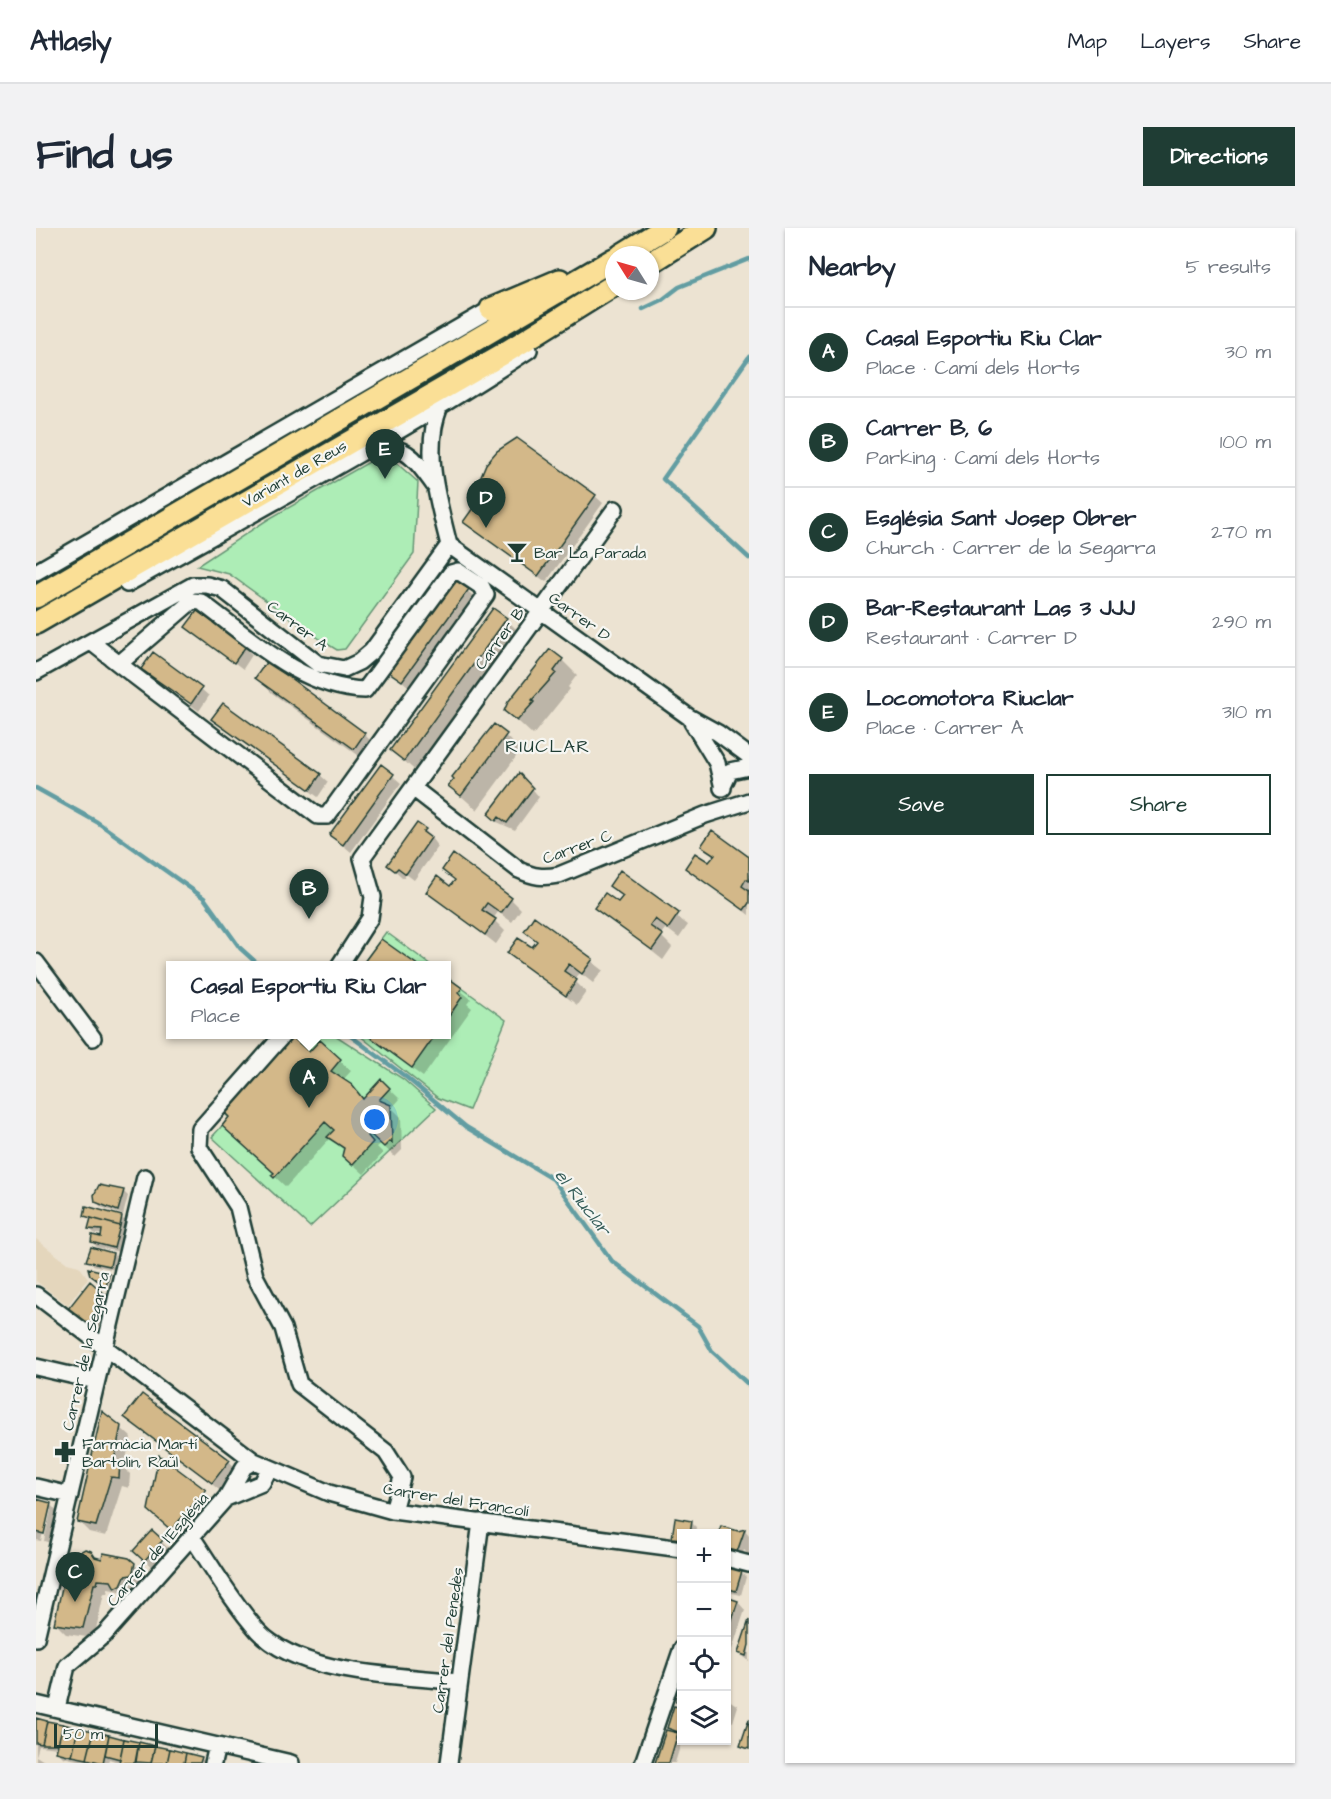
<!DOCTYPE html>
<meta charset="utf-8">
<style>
body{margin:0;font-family:"Architects Daughter",sans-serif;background:#f2f2f3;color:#1f2937}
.controls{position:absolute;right:18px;bottom:18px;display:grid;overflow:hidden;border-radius:0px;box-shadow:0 2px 4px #0004}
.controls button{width:54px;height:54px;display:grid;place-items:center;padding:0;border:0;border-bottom:2px solid #e0e1e3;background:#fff;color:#1f2937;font:30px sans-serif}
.compass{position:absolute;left:569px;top:18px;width:54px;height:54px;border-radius:50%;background:#fff;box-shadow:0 2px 4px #0004;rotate:307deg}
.scale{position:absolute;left:18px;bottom:15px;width:104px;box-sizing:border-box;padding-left:6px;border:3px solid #1f3d34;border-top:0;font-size:16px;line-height:21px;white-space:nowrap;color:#1f3d34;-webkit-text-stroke:4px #f6f6f2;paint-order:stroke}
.you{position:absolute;left:339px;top:892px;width:21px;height:21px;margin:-15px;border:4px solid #fff;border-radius:50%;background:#1a73e8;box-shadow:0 0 0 9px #1a73e833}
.badge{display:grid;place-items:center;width:39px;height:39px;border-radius:50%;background:#1f3d34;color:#fff;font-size:20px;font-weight:700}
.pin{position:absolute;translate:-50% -50px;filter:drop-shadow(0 2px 3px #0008)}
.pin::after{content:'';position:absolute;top:32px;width:21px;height:18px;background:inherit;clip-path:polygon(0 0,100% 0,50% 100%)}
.popup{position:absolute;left:130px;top:733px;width:285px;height:78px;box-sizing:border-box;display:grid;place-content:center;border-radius:0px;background:#fff;filter:drop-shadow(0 2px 4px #0005);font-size:20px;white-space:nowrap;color:#747a83}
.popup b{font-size:22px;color:#1f2937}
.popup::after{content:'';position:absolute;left:50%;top:100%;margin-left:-12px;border:12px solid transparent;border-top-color:#fff}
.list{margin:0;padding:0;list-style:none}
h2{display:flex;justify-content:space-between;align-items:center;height:78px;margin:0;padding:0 24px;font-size:26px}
h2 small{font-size:20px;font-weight:400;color:#747a83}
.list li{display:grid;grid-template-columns:39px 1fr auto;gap:18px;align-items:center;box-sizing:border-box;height:90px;padding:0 24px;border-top:2px solid #e0e1e3}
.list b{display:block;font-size:22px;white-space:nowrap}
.list p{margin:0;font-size:20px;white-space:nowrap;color:#747a83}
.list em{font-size:20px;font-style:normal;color:#747a83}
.actions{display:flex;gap:12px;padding:18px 24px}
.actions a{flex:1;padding:14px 0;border:2px solid #1f3d34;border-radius:0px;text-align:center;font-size:21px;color:#1f3d34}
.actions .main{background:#1f3d34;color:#fff}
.icon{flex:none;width:33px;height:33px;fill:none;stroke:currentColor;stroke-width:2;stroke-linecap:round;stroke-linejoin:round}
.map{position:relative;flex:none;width:713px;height:1535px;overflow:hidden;border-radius:0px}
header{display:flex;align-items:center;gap:36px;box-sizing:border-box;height:84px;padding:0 30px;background:#fff;border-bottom:2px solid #e0e1e3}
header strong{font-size:28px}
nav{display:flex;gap:33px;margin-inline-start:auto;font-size:21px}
.intro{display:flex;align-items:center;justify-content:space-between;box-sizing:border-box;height:144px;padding:0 36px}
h1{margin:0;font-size:42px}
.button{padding:15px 27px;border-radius:0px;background:#1f3d34;color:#fff;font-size:21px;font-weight:700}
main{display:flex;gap:36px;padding:0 36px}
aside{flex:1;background:#fff;border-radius:0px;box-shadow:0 2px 4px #0004}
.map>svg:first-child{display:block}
.built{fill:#e4d6bc}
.green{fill:#adedb6;stroke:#669575;stroke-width:1.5}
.shadow{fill:#0003}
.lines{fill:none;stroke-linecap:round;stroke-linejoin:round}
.stream{stroke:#629da2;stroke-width:4.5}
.building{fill:#d3b889;stroke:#1f3d34;stroke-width:1.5}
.minor-casing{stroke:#1f3d34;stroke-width:20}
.highway-casing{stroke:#1f3d34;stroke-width:26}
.minor{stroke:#f6f6f2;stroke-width:15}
.highway{stroke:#fadf96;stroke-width:21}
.labels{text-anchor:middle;stroke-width:4.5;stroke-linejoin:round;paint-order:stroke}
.street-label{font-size:16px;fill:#1f3d34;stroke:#f6f6f2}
.poi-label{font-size:16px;fill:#1f3d34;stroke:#f6f6f2;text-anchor:start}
.neighbourhood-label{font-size:18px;letter-spacing:1.5px;fill:#1f3d34;stroke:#f6f6f2}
.water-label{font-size:18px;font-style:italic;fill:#355d59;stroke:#f6f6f2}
</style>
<header>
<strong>Atlasly</strong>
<nav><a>Map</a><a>Layers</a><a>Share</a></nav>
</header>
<div class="intro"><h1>Find us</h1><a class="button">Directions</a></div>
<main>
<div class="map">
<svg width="713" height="1535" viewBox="0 0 713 1535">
<rect width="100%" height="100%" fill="#ece3d2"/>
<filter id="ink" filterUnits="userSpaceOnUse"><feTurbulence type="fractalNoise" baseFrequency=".0167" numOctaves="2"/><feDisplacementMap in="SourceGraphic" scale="12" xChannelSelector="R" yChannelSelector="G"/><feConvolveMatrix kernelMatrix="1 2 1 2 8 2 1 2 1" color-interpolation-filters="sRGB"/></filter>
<g filter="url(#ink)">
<path class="built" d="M0,1011L31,1035L43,1038L52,1050L32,1077L0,1053Z"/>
<path class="green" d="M349,225L382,254L378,326L309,421L301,422L288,414L193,346L161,338L231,292Z
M350,704L395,737L325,738Z
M411,749L470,792L433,882L402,870L323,807L411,806Z
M266,807H299L367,851L400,880L274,999L176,909L193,890L187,883L255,808L260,813Z"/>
<path class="shadow" d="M559,268L567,275L510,354L429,294Z
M432,363L447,378L382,467L355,443Z
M470,391L485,406L384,547L356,522Z
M151,399L209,419L216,427L207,441Z
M526,432L541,447L532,459L534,461L497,507L470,482Z
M107,441L165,461L173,468L163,483Z
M221,450L328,506L343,521L333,535L236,465Z
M177,491L284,547L292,554L282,569Z
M458,498L485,522L441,582L414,558Z
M345,538L365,555L315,624L295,607Z
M490,553L503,569L479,602L461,594L454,586Z
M389,602L402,619L378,652L370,646L367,650L353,637Z
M676,604L713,631V687L651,639L674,636L679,629L667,617Z
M408,642L475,671L485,681L476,694L462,684L457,691L469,703L460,716L392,663L415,660L420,653Z
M584,645L652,697L643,710L630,700L624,707L636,719L627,732L560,679L582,676L588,669L575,657Z
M499,690L567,742L557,755L544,745L538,752L550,764L541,777L473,725L496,721L502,714L490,703Z
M411,751L435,771L431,776L436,780L387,849L328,806H411Z
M284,814L315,843L307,852L328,871L345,853L364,871L356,880L365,889L366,922L359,929L345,916L341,919L347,925L328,946L308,928L309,923L294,910L250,959L237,947L273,826Z
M87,963L92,968L87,987L65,979L60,973Z
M49,988L85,989L90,994L83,1024L61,1019L56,1014L66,1011L67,1006H59L54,1001L56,993Z
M77,1026L82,1031L79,1042L57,1037L52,1032Z
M54,1042L74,1048L71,1060L66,1056Z
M69,1068L77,1076L72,1099L61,1103L34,1081Z
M90,1188L193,1233L203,1244L187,1265Z
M84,1199L95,1209L88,1240L94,1246L93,1260L86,1258L70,1308L53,1304L42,1293Z
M124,1229L179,1273L147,1311L125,1292Z
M0,1273L14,1276L24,1287L18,1316L8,1313L15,1282H12L5,1313L0,1312Z
M655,1294L660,1299L659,1306H646V1315L642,1314L637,1309Z
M709,1302L713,1307V1327L708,1322L706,1328L690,1324V1306Z
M116,1304L136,1324L120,1342L99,1323Z
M54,1324L62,1332L98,1336L109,1346L106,1357L99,1358L96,1367L90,1370L83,1363L72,1361L71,1366L68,1365L58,1410L30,1406L19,1395L42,1327Z
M705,1344L710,1349L705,1367L696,1365L691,1360Z
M690,1370L702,1374L709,1382L690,1440Z
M713,1399V1433L703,1425Z
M690,1470L702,1478L697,1494L690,1492Z
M646,1482V1507L640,1505L646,1512L639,1535H621L639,1506L632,1499Z
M0,1492L165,1530L170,1535H84L73,1531L72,1535H54L27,1529L22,1524L23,1520L3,1518L0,1528L8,1533L0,1535Z"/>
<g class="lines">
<path class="stream" d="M607,81L626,72L643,59L713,31
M713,129L627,251L713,330
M0,560L61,594L168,670L204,720L224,738
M312,806L370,849L430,899L517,951L576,1033L662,1098L676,1123L713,1157"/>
</g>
<path class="building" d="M481,210L560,267L502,348L427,294L442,273L438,270L439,262L450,236L461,223Z
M419,352L433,361L366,453L353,444Z
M457,380L471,390L368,533L354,522Z
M161,383L210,418L198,435L149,399Z
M514,421L527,431L518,443L520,445L496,472L498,474L481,493L468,483L472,474Z
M117,424L166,460L155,476L105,441Z
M231,433L329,505L318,521L219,450Z
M187,475L285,546L274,562L175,491Z
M458,496L471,506L425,568L412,558L418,551L416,549Z
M345,536L358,546L307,617L293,607Z
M483,545L497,560L471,595L463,589L460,593L452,586Z
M381,595L390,601L387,604L395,610L370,646L362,640L359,643L351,637Z
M676,602L713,629V653L710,651L706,658L713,663V675L708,682L649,640L659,625L673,634L679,627L665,618Z
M417,626L476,670L465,685L451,675L446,682L460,691L449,707L390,664L401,648L414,658L419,652L406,642Z
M584,642L643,685L632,701L619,691L614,698L627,707L616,722L558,680L569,665L582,674L587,668L573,658Z
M498,688L557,731L546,746L533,736L528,743L541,752L530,768L471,725L482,710L496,719L501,713L488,703Z
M345,711L383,738H325Z
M411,749L426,760L422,765L426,769L411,791Z
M330,806H400L376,840Z
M255,808L273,824L284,812L305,831L295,843L316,857L327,871L345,851L354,860L343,872L355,877L356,915L354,913L348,919L334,906L332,908L337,914L316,937L306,928L308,920L291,909L298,902L289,894L238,950L235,947L238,945L186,898L193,889L187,883Z
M63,957L88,962L82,983L59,974L58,967Z
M50,978L86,988L84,998L48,988Z
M55,990L84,998L78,1020L55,1014L56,1007L65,1009L66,1002L52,1001Z
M55,1019L77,1025L74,1038L50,1033Z
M52,1040L73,1045L70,1059L54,1047Z
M54,1053L70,1067L64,1092L52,1096L32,1081Z
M106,1166L194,1232L176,1255L88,1189Z
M66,1183L85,1198L78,1233L84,1234L83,1250L75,1249L60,1298L41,1294Z
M123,1227L170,1262L135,1302L112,1282Z
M0,1271L15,1275L8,1306L0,1304Z
M639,1290L656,1293L654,1306H646V1311L636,1310Z
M685,1298L702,1303L709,1301L701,1324L690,1321V1306H683Z
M116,1302L127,1312L108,1333L97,1323Z
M49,1321L55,1323L59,1329L66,1331L67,1325L93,1330L99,1335L96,1347L89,1348L85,1357L79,1360L75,1353L62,1352L61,1356H58L47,1400L18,1396L34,1323L42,1325Z
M690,1339L706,1343L700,1363L690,1360Z
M690,1369L702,1373L690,1410Z
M713,1392V1417L710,1428L702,1425Z
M645,1456H646V1475L640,1474Z
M638,1478L646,1480L645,1505L631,1500Z
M0,1490L11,1493L6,1516L0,1515Z
M713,1491V1521L704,1518Z
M11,1493L27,1496L22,1516H6Z
M27,1496L42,1500L36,1528L20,1524Z
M42,1500L58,1503L51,1531L36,1528Z
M630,1502L642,1505L633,1535H619Z
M58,1503L73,1507L67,1535L51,1531Z
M73,1507L88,1511L84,1531L69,1527Z
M88,1511L103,1514L99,1535H83Z
M103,1514L119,1518L115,1535L100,1534Z
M119,1518L134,1521L131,1535H115Z
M134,1521L150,1525L148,1535H131Z
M150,1525L166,1529L164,1535H148Z"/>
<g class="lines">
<defs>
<path id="minor" d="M404,178C386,222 402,272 413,317
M334,221C370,214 380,232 398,257
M413,317L653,489L682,505L713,528
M0,344L455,81
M91,356C226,280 364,207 493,122
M55,414L83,436L282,588H291L450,367L446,359L422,343L415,345L329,462C265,460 214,410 165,374L156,373L83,436
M0,444L157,357H171L186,361L282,436L308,441L323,434L336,423L413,317
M656,494L681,535L687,560
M377,560L483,642C498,649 507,650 523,647L669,587L713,573
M686,560L694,543L713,539
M0,734L57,810
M303,738L334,690L337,669L326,630L579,281
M248,806L164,901L163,919L202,979L219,1048L247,1100L263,1156L350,1224L366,1249L357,1283
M0,1067L218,1233L293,1265L357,1283L646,1321
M0,1139L60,1153
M0,1259L34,1267
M190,1270L226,1255L233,1241
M156,1309C177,1340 197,1375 222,1403C264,1448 364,1447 423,1454
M690,1330L713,1336
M0,1410L109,949
M0,1476L255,1535
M21,1480L31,1438L69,1406L190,1270L208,1239L218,1233
M177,1535L181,1518
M413,1535L445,1294
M607,1535L646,1420"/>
<path id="highway" d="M585,27L629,0
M614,35L670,0
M455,81L524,52
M0,369L578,31
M0,395L467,126L578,57"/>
</defs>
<use href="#minor" class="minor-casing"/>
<use href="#highway" class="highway-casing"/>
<use href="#minor" class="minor"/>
<use href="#highway" class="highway"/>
</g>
</g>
<defs>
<symbol id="bar-bare" viewBox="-9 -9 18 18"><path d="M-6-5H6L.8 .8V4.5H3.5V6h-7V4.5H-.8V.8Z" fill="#1f3d34" stroke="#f6f6f2" stroke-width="2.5" paint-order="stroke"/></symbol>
<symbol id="pharmacy-bare" viewBox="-9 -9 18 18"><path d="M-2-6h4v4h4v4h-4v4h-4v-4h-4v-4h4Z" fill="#1f3d34" stroke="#f6f6f2" stroke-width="2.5" paint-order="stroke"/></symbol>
</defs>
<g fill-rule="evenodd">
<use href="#bar-bare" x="466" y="309" width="30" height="30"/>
<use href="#pharmacy-bare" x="14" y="1209" width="30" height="30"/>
</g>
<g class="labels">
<g class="street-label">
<text transform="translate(258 245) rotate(-30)" y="6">Variant de Reus</text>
<text transform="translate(544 388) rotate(36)" y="6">Carrer D</text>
<text transform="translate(262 397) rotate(37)" y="6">Carrer A</text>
<text transform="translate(463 410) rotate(-54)" y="6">Carrer B</text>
<text transform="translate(541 618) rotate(-20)" y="6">Carrer C</text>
<text transform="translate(49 1123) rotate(-77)" y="6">Carrer de la Segarra</text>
<text transform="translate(420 1271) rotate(9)" y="6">Carrer del Francolí</text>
<text transform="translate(121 1321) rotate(-49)" y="6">Carrer de l'Església</text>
<text transform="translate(411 1412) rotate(-82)" y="6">Carrer del Penedès</text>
</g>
<g class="poi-label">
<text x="498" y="330">Bar La Parada</text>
<text x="46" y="1221">Farmàcia Martí<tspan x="46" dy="18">Bartolin, Raül</tspan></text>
</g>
<g class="neighbourhood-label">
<text x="512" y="524">RIUCLAR</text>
</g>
<g class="water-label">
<text transform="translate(547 974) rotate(52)" y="6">el Riuclar</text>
</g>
</g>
</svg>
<div class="controls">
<button>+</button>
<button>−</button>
<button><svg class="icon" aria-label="locate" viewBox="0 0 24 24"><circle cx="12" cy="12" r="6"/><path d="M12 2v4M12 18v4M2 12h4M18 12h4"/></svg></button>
<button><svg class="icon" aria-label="layers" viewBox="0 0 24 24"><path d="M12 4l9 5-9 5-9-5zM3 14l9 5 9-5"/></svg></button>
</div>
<svg class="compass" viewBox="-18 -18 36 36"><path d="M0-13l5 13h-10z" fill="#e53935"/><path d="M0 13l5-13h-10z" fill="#747a83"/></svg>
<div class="scale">50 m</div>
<div class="you"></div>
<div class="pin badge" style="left:273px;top:880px">A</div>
<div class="popup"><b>Casal Esportiu Riu Clar</b>Place</div>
<div class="pin badge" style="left:273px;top:691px">B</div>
<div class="pin badge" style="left:39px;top:1374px">C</div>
<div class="pin badge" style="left:450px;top:300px">D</div>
<div class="pin badge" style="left:349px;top:251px">E</div>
</div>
<aside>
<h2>Nearby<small>5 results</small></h2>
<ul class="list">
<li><span class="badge">A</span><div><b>Casal Esportiu Riu Clar</b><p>Place · Camí dels Horts</p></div><em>30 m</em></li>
<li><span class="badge">B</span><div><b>Carrer B, 6</b><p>Parking · Camí dels Horts</p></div><em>100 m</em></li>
<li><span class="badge">C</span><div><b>Església Sant Josep Obrer</b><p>Church · Carrer de la Segarra</p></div><em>270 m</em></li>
<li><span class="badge">D</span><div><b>Bar-Restaurant Las 3 JJJ</b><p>Restaurant · Carrer D</p></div><em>290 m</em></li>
<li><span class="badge">E</span><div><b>Locomotora Riuclar</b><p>Place · Carrer A</p></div><em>310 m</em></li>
</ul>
<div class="actions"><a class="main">Save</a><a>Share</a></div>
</aside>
</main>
